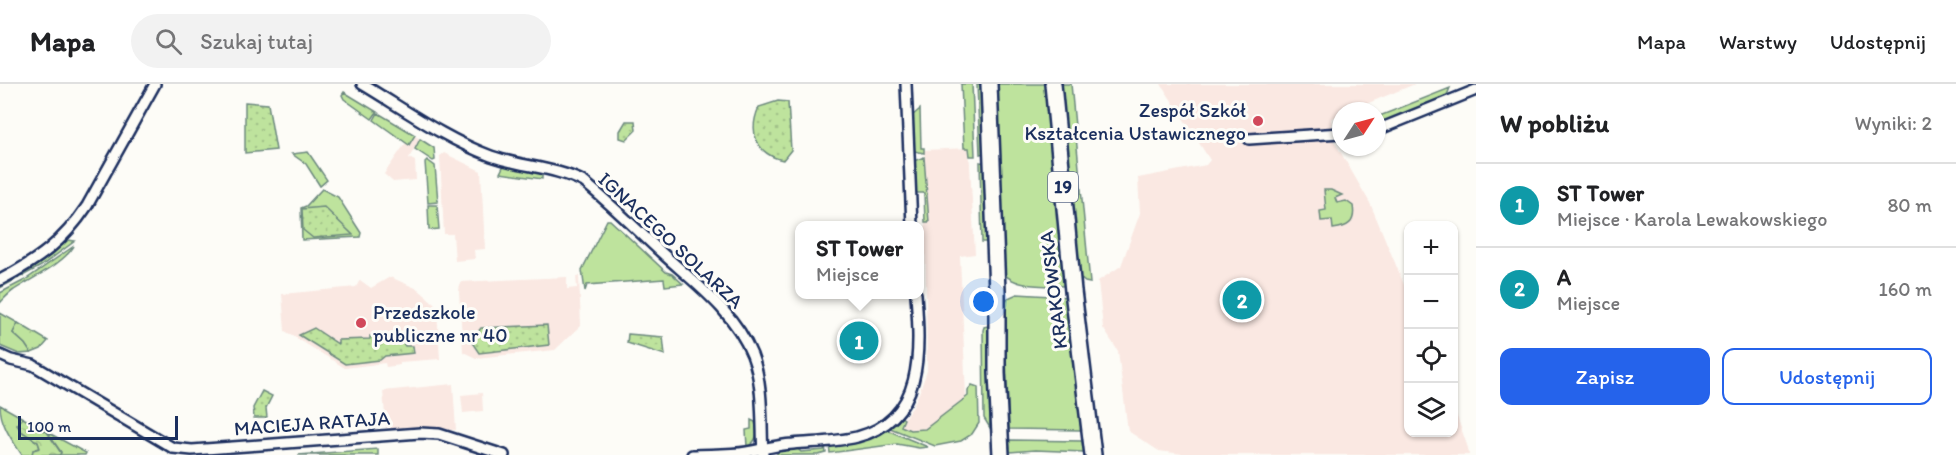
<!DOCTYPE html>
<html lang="pl">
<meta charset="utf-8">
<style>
body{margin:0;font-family:Itim,sans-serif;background:#f2f2f2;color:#202124}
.controls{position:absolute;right:18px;bottom:18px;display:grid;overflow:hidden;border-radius:12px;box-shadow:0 2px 4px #0004}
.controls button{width:54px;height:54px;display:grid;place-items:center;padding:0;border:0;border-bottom:2px solid #e0e0e0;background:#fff;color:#202124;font:30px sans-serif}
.compass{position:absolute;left:1332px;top:18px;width:54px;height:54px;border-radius:50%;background:#fff;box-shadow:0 2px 4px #0004;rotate:54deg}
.scale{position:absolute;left:18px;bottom:15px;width:160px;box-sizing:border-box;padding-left:6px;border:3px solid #1b2f5e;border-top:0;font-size:16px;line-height:21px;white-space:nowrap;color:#1b2f5e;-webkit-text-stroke:4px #fdfcf7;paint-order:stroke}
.you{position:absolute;left:984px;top:218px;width:21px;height:21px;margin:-15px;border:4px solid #fff;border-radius:50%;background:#1a73e8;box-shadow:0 0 0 9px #1a73e833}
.badge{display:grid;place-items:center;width:39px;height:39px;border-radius:50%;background:#2563eb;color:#fff;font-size:20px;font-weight:700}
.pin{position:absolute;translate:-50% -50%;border:3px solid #fff;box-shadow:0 2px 6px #0006}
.popup{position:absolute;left:795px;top:137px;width:129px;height:78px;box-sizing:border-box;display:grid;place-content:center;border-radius:12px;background:#fff;filter:drop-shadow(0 2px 4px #0005);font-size:20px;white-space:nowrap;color:#757577}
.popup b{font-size:22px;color:#202124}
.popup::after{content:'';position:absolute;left:50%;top:100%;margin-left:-12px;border:12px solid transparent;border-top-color:#fff}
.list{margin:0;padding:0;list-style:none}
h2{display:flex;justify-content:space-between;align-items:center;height:78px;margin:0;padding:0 24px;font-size:26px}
h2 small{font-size:20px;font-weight:400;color:#757577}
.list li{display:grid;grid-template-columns:39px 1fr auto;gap:18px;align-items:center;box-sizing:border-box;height:84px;padding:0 24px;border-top:2px solid #e0e0e0}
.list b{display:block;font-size:22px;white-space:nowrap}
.list p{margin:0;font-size:20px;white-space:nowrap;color:#757577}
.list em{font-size:20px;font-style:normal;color:#757577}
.actions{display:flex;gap:12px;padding:18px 24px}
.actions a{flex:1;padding:14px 0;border:2px solid #2563eb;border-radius:12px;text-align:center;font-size:21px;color:#2563eb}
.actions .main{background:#2563eb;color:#fff}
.icon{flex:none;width:33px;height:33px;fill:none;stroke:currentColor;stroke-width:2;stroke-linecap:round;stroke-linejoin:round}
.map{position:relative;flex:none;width:1476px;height:371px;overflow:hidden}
header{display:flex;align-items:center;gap:36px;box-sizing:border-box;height:84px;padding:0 30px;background:#fff;border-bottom:2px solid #e0e0e0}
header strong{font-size:28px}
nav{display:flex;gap:33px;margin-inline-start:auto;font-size:21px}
.search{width:420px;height:54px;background:#f2f2f2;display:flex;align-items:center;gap:15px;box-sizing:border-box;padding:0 21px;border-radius:33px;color:#757577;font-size:22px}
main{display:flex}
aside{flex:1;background:#fff}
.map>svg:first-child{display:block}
.built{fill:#fae8e2}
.grass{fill:#bee39d;stroke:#6c897e;stroke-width:1.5}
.forest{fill:url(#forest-crowns);stroke:#6c897e;stroke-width:1.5}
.park{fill:url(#park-dots);stroke:#6c897e;stroke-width:1.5}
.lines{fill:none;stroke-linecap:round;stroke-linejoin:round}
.minor-casing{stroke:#1b2f5e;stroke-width:14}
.primary-casing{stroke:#1b2f5e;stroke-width:20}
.minor{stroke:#fdfcf7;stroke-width:9}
.primary{stroke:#fdfcf7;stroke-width:15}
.poi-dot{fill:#d1495b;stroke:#fdfcf7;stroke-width:2}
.labels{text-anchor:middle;stroke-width:6;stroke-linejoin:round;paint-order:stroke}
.shield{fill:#fdfcf7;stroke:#5f6c8c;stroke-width:1.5}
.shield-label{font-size:18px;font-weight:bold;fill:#1b2f5e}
.poi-label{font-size:20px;fill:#1b2f5e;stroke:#fdfcf7;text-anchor:end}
.street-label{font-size:20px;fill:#1b2f5e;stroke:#fdfcf7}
</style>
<header>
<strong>Mapa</strong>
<div class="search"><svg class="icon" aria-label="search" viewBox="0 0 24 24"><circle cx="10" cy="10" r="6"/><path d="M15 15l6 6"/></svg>Szukaj tutaj</div>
<nav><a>Mapa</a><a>Warstwy</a><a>Udostępnij</a></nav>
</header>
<main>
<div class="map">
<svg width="1476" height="371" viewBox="0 0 1476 371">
<defs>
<pattern id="forest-crowns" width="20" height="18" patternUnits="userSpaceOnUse" patternTransform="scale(1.5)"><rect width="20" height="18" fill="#bee39d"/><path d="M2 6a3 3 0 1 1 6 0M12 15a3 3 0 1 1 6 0" fill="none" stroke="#a3c38a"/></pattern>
<pattern id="park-dots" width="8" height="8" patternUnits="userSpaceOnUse" patternTransform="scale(1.5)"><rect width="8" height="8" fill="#bee39d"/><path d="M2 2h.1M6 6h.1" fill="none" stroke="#a3c38a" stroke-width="1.8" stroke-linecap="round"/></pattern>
</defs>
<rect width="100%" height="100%" fill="#fdfcf7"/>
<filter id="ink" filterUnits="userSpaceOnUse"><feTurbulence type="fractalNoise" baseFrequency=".0167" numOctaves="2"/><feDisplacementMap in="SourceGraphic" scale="12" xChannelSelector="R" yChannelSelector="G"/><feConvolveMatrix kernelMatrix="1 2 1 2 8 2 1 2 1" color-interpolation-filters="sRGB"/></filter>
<g filter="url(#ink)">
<path class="built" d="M1161,0H1415L1349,27H1341V30L1331,35L1334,57L1370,119L1408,210V348H1454V324L1468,364L1469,371H1190L1159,367L1128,347L1118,267L1103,244L1098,197L1121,182L1140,129L1138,94L1206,81L1210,76Z
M412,50L420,55L409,74L415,77L416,96L393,98L384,90Z
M969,64L975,170L960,172L966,313L925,345L888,348L903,336L912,324L919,309L927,287L925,138H929L924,66Z
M444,69L481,87L485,165L474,166L475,175L455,177L453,150H444L440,72Z
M576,192H579L581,241L555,266L476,274L463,268L459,208L460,198L567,193V205L577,204Z
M390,193L418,205L434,219L437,225L440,275L400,278V281L386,283L385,279L345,284L285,247L282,210L356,203L360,196L371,204Z
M453,300L456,346L386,344L383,307Z
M482,309L483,327L463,329L461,311Z"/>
<path class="grass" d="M961,0H972L975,72H970L969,64H964Z
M977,0H983L985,69L980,70Z
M995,0H1046L1066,202C1048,201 1014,205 1003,188Z
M1059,0H1071L1090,199L1085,198L1079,193Z
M1450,4L1447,11L1442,16L1377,42V33Z
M344,8L377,28L372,35L344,15L342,11Z
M920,25L921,64H924V69L914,67L912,32Z
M378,29L415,51L409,61L374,36Z
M420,55L434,64L435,76L433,77L415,65Z
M308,68L327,96L320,102L306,80L292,70Z
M924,73L929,138H925L924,109H916L914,77Z
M427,76L435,82L438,118L428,119L425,78Z
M980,78L986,79L988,140L986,158H982Z
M504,81L542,90V95L500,89Z
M322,105L338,113L361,149L360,153L302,156L301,124L306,122Z
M1324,106H1331L1342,111L1335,114L1337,119L1346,117L1353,122C1356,139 1348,143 1333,145L1332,136L1321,137L1320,127L1326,126Z
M428,121H437L439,145L429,146Z
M607,136H610L666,188L672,190L683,200L665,202L664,195L587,201L585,207L582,186Z
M68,156L75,157L41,182L0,204V201L34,182Z
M74,162C63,180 32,194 14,206C9,209 4,215 0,219V209L25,196Z
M1017,210L1068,213L1081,346L1009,345L1004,223L1008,214Z
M0,229L18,239L13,249L25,260L31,269L19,270L0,262Z
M988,242L990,344L984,334L983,246L984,243Z
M972,301L978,303L979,339L972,350L961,357L935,362L890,344L901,333L904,335L901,342L910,346L925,345L968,312V306Z
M0,321L23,334L17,341L21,347L38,358L40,364L33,366L32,371H22C12,356 0,340 0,321Z
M751,336L755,338C758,348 758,357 747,363L746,346L751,345Z
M887,346L928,363L919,364L897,360L830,369L829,361C850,360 867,356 887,346Z
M47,348L86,369L85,371H59L61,368Z
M1009,356L1082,357L1084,368L1035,366L1010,368Z
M825,362L826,369L818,371H777V367L798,365L801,368L824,366Z
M378,365V371H298Z"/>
<path class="forest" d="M18,239L48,257L41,265L31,269L25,260L13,249Z
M23,334L47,348L61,369L59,371H32L33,366L40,364L38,358L21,347L17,340Z"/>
<path class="park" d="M778,17L788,18L791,66L783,76C756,70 748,48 759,23Z
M245,18L268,20L276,66L245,69Z
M626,37H635L636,46L626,56L620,54V47Z
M324,123L353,151L313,154L303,146L302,125Z
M547,241L549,261L479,269L471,257L481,244Z
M314,244L338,260V256L370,255V252L398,251L405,262H413L414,269L385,272L380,276L345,280L299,251Z
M628,250L663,253L665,271L627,259Z
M262,307L272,312L266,324L267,334H254L253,324Z"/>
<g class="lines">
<defs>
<path id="minor" d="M362,0C404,25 445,55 491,72C522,83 555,83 584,98C611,120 636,145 662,169C695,199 735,228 752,271C764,302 761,339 763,371
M906,0L912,142
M1377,46L1476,6
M1249,55L1341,49
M0,196C38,176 63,158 87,122L155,0
M0,271L11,276L33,281L173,364L192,366L420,349L439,350L504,371
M692,371C710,370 730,371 747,368C763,365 777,361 793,360C814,358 836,358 857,353C925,335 920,267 916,210"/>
<path id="primary" d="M989,0L997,208V289L1001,371
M1053,0L1073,207L1093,371"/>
</defs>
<use href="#minor" class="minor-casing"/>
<use href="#primary" class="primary-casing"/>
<use href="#minor" class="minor"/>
<use href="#primary" class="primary"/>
</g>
</g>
<g class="poi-dot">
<circle cx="1258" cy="37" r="6"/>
<circle cx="361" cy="239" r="6"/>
</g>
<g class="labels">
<rect class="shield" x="1048" y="88" width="30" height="30" rx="4.5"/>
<g class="shield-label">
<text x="1063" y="109">19</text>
</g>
<g class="poi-label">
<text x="1246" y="33">Zespół Szkół<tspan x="1246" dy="23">Kształcenia Ustawicznego</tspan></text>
<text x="373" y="235" text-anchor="start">Przedszkole<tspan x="373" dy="23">publiczne nr 40</tspan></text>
</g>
<g class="street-label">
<text transform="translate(671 156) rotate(43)" y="7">IGNACEGO SOLARZA</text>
<text transform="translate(1053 206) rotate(-97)" y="7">KRAKOWSKA</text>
<text transform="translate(312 339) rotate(-4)" y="7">MACIEJA RATAJA</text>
</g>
</g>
</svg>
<div class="controls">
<button>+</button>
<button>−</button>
<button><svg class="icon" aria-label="locate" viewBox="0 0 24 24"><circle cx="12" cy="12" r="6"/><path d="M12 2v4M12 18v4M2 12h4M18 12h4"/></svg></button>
<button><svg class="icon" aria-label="layers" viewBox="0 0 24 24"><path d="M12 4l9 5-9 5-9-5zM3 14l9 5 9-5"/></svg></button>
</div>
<svg class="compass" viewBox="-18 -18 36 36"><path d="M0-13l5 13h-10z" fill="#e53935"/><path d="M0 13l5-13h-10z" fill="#757577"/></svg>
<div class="scale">100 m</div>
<div class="you"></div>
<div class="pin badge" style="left:859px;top:257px;background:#0f9aa8">1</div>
<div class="popup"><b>ST Tower</b>Miejsce</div>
<div class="pin badge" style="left:1242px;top:216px;background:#0f9aa8">2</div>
</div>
<aside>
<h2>W pobliżu<small>Wyniki: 2</small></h2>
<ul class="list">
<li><span class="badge" style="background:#0f9aa8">1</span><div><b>ST Tower</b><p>Miejsce · Karola Lewakowskiego</p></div><em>80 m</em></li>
<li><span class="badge" style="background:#0f9aa8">2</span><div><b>A</b><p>Miejsce</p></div><em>160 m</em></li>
</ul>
<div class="actions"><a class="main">Zapisz</a><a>Udostępnij</a></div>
</aside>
</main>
